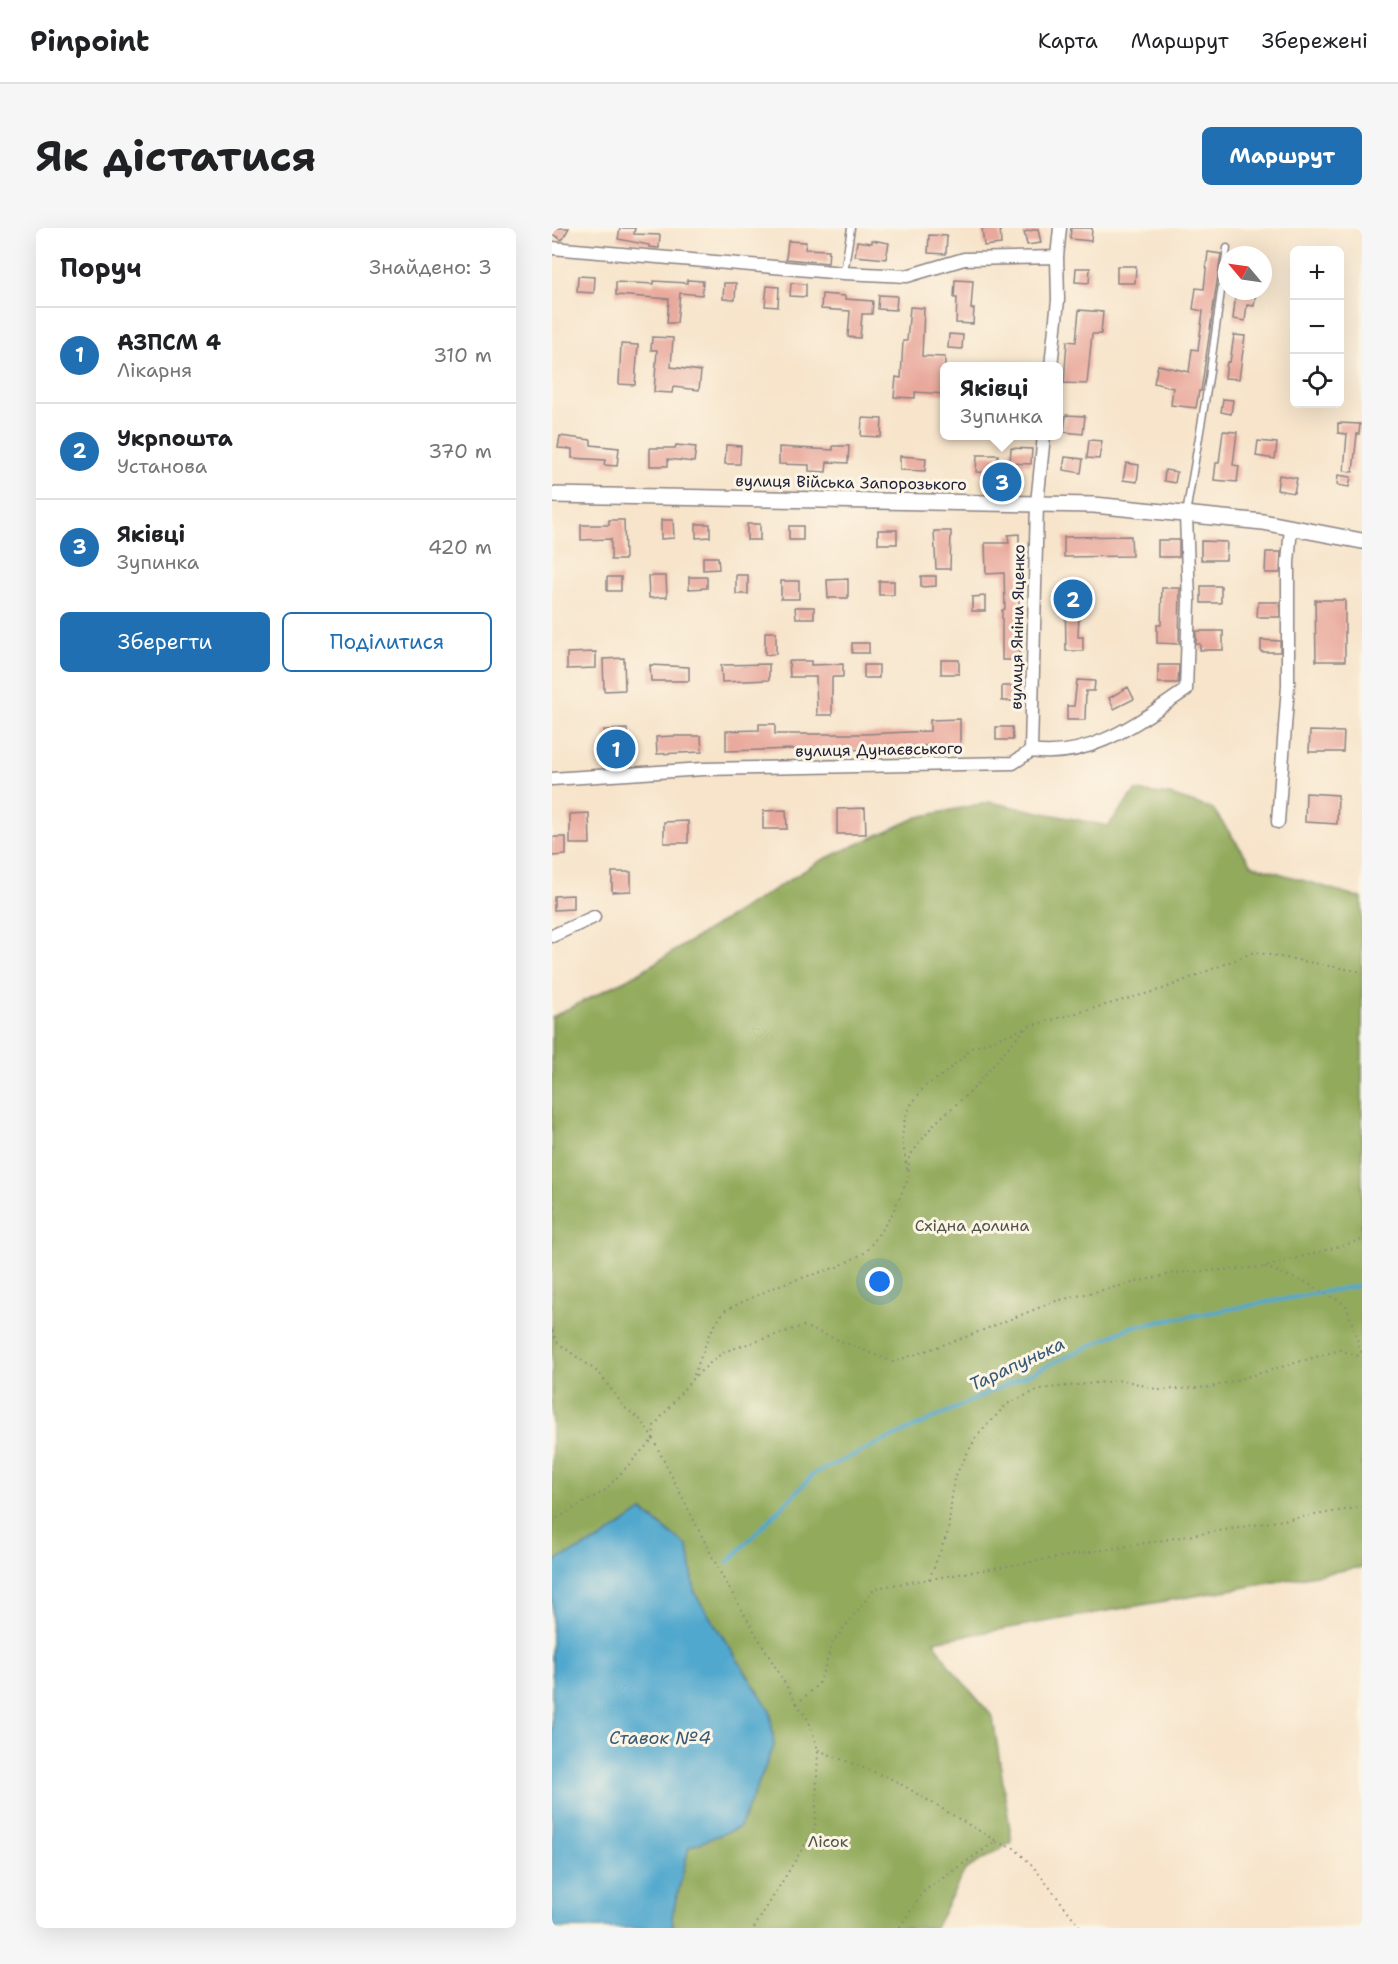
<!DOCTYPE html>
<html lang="uk">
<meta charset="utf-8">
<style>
body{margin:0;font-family:"Shantell Sans",sans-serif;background:#f6f6f6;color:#202124}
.controls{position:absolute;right:18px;top:18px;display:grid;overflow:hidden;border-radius:9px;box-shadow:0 6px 24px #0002}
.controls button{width:54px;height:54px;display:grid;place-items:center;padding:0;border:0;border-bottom:2px solid #e0e0e0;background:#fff;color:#202124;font:30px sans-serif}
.compass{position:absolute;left:666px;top:18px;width:54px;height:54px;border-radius:50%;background:#fff;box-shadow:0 6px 24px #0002;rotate:299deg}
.you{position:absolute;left:328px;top:1054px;width:21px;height:21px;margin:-15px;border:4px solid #fff;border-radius:50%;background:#1a73e8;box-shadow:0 0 0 9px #1a73e833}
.badge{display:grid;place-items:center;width:39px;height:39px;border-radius:50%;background:#1f6fb2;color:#fff;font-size:20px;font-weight:700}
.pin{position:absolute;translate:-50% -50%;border:3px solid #fff;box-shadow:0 2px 6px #0006}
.popup{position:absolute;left:388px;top:134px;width:123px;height:78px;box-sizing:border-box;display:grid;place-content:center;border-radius:9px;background:#fff;filter:drop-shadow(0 2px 4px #0005);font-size:20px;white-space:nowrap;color:#757577}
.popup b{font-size:22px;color:#202124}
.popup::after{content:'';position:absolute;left:50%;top:100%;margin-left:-12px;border:12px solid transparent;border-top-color:#fff}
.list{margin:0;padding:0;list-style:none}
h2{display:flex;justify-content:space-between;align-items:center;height:78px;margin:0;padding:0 24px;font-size:26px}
h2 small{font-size:20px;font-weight:400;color:#757577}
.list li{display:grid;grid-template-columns:39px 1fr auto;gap:18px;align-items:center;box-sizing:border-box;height:96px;padding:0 24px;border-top:2px solid #e0e0e0}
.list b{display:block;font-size:22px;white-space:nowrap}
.list p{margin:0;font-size:20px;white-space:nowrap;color:#757577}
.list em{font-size:20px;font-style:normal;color:#757577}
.actions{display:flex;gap:12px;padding:18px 24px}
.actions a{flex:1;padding:14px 0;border:2px solid #1f6fb2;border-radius:9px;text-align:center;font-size:21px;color:#1f6fb2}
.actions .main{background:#1f6fb2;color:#fff}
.icon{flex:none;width:33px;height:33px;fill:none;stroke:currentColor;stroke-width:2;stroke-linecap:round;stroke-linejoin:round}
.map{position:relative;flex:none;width:810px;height:1700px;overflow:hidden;border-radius:9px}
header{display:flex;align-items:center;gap:36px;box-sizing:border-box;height:84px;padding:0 30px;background:#fff;border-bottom:2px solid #e0e0e0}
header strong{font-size:28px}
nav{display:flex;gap:33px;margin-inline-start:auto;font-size:21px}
.intro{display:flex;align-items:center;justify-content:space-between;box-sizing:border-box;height:144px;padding:0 36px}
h1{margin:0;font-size:42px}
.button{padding:15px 27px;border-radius:9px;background:#1f6fb2;color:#fff;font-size:21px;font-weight:700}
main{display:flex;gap:36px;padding:0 36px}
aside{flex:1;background:#fff;border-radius:9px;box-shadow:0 6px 24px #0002}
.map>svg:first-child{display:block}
.forest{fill:#92aa5b;stroke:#5a664b;stroke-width:1.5}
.water{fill:#51a8ce;stroke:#3a6584;stroke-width:1.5}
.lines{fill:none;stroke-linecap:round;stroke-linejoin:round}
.stream{stroke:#51a8ce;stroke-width:4}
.building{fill:#e9a89c}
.service-casing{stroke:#8c8383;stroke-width:9}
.minor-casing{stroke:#8c8383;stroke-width:15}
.tertiary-casing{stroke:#8c8383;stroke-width:18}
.path{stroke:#8c8383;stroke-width:2;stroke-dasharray:1.5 4.5;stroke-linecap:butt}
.service{stroke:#fff;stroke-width:6}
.minor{stroke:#fff;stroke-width:12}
.tertiary{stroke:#fff;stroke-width:15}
.labels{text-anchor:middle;stroke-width:6;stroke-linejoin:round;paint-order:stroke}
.street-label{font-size:16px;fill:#22223b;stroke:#fcf5e5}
.park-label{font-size:16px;fill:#4f5348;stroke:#fcf5e5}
.water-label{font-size:18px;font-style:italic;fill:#355876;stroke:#fcf5e5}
</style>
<header>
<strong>Pinpoint</strong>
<nav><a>Карта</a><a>Маршрут</a><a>Збережені</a></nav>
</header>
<div class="intro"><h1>Як дістатися</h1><a class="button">Маршрут</a></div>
<main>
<aside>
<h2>Поруч<small>Знайдено: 3</small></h2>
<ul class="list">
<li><span class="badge">1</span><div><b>АЗПСМ 4</b><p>Лікарня</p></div><em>310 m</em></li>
<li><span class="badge">2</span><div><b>Укрпошта</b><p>Установа</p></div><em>370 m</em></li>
<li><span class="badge">3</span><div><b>Яківці</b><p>Зупинка</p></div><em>420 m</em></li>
</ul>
<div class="actions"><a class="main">Зберегти</a><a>Поділитися</a></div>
</aside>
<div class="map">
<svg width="810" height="1700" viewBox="0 0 810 1700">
<rect width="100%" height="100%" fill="#fcf5e5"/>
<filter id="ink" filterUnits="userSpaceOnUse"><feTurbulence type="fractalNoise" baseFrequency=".0167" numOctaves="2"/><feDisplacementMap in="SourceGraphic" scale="12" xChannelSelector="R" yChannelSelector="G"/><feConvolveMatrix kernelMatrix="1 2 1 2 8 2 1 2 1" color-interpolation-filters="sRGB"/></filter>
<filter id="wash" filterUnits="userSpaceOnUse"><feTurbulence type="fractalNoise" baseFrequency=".008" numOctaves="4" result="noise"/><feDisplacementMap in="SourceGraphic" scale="24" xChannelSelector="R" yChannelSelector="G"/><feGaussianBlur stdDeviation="1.35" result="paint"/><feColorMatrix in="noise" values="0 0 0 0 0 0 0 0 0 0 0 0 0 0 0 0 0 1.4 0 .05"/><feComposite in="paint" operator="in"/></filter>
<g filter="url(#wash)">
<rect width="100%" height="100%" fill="#f7e4cb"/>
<path class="forest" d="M583,563L618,567L661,581L700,637L810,670V1339L382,1413L398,1439L441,1489L460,1614L413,1642L383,1700H121L120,1688L137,1619L188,1599L222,1518L218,1482L143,1366L136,1319L91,1283L49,1311L5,1332L0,1342V789L85,746L268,633L366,589L438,574L556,598Z"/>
<path class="water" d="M90,1283L136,1319L143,1366L218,1482L222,1518L188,1599L137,1619L120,1688L121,1700H0V1342L5,1332L49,1311Z"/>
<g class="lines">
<path class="stream" d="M176,1334L263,1245L579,1099L810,1057"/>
</g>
<g id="blocks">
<path class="building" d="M0,0H17L10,12L0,6Z
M68,0H83L82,6L108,7L107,20L97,19V17L66,11Z
M430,0H448L449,16L432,18Z
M519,0H540L539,13L518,11Z
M486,1L489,15L475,17L472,4Z
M377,7L395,8L394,26L376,25Z
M320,12L337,15L334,31L303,28L305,13L320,15Z
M236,13L254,14L253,21L277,22L276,35L234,31Z
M656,24L669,26L649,163H647L644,180L619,177L621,160L602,155L606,137L637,144L640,121L646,122L651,83L641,81L644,60L652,61Z
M565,38H584L583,55H565Z
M524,40H538L537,55L523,54Z
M26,48L43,49L42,65L25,64Z
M135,52L151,53L150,67L128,65L125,95H115L117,71L64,67V54L102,56V53L135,55Z
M403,52L421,53L419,81H422L421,96L404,95L405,70H402Z
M172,55H184L183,72L171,71Z
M239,55L254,56V69L238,68Z
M215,58L227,59L226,79L213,78Z
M684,63L704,64L702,78L695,77L693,93L681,91Z
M270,66L293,68V71L321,73L320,86H310L308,110L296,109L298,83L269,81Z
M327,67L345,68L344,82L326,81Z
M358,79L372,80L370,128L393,129V166L363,164V170L342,169L344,149L349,150L351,113H355Z
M527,82L551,84L549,106H540L535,156L512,155L515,113L524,114Z
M397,106L411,107L410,121L396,120Z
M682,107L693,108L687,151L673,150L675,134H678Z
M100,109L121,110L119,139L149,143L147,162L121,159L120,165L102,164L105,122H99Z
M69,116L86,117L83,157L67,156Z
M671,171L681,172L679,186L669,184Z
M514,187L533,188L531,206L512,204Z
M310,190L330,191L329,209L309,208Z
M786,195L808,196L807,206H805L801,244L792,243L795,206L786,205Z
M671,203L685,204L681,237L687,238L685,254L662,252L664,235H667Z
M8,208L39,212V217L67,220L65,238L52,237L53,232L20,230V221L6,220Z
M537,212L550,213L547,231L535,230Z
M706,213L725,215L723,231L704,228Z
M124,217L144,219L142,234L116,231V238H98V220H123Z
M174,217L189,218L188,236H173Z
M281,218H297L296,235L275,234L274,244L257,243V237L227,236V219L281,222Z
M459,220L480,221L479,236L458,235Z
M425,227H446L445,245L424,244Z
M348,228L374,230L373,243L348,242Z
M513,229L531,231L529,245L511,242Z
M574,235L587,237L585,254L571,252Z
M613,242L625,244L623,255L612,253Z
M727,247L745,250L742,265L725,262Z
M786,247L799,249L797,259L785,257Z
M57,292H72L73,332H59V311L29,312V297H57Z
M109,292H121L122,310L109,311Z
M144,296H158V309L144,310Z
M195,296H208V312H195Z
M237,298H251V312H237Z
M326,302H345V316H326Z
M382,303H399L398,341H384Z
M467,306V432H450V382L453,381L452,345L434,346L433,315H457L456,307Z
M579,308L580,328L512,329V309Z
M606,312H627V329H606Z
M649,313L675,314L674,332H649Z
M714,324H729L728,345H713Z
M151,329H166L167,341L151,342Z
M184,347H196V366H184Z
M96,348H114L115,369L97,370Z
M369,348H384V358L369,359Z
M55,349H69V363H55Z
M137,349H155V360L137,361Z
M296,351V370H276L275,352Z
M229,353H247V371H229Z
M327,353H342V367H327Z
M649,358H669V375H649Z
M610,360H628L627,416L605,415V397H609Z
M513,365L528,366L526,409H531V423H514Z
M433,368V383H420V369Z
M763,372H793V433H764Z
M706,374H728V389H705Z
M243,379H262V390H244Z
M644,403H671V422H648V416H644Z
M213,404H224V426L213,427Z
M709,412L728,413V424H709Z
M300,415H317V425H300Z
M44,424V440L15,441V425Z
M72,430L73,462L52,463L51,431Z
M389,432H407V446H389Z
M237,433H259V437L291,436V449H280V487H265L264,449H238Z
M217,436V452L170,454L169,437Z
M98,437L137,439V453H99Z
M312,437H327V450H312Z
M606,437H627L626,455H606Z
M525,452L543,453L542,463H534L533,492H515V478H522Z
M450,458H463L464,473H450Z
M576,459L582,471L562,481L557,470Z
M408,491V517L334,519V522L242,521L174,523V503L207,502V496H223V506H313L378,503V492Z
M444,499H460L461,512H444Z
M75,501L76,528L53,529L52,502Z
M758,503L792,504L791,524H757Z
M121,508H149L150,524L105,526L104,509Z
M754,565L786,567L785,596L753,594Z
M313,580L314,606H285V581Z
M234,582L235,601H211V583Z
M37,585L38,616H18V586Z
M136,593V615H112V594Z
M0,609H14V627L0,628Z
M60,644H79V663L60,664Z
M21,667V681L2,682V668Z"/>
</g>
</g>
<g filter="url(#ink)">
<use href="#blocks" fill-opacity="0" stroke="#8c8383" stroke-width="1.5"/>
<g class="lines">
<defs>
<path id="service" d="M292,45L299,0
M634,286L657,150L675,20"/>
<path id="minor" d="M0,20L292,45L355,48L412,31L505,29
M499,138L506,72L505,29L508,0
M479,523L485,275L492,208
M0,551L151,541L461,535L479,523C540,532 587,493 634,462L637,374L634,287
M726,594L736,458V335L739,299
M0,708L42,689"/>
<path id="tertiary" d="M0,267L542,277L711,294L810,313"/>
</defs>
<use href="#service" class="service-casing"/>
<use href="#minor" class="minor-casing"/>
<use href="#tertiary" class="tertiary-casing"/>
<path class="path" d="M355,941L350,910L352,894L358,878L373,858L392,846L420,820L476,799
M713,1039L757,1056L794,1077L810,1126
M0,1103L6,1115L47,1145L73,1180L90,1193L101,1211L170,1348L245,1476
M142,1147L158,1105L172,1083L186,1076L230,1056L285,1039L314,1024L339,988L356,951L357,929L381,897L419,863L467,807L478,798L611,761L702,724L810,744
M0,1293L52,1263L101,1211L102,1198L141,1150L171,1124L251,1098L341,1134L411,1110L504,1073L623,1045L713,1039L810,1012
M377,1351L396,1304L402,1250L424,1209L455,1176L488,1161L572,1152L607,1162L660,1159L788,1122L810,1129
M266,1522L342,1552L444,1613L372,1663L347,1700
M444,1614L462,1620L481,1638L529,1700
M202,1700L263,1600L266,1522L257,1493L245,1476L267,1455L281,1414L323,1360L810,1279"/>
<use href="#service" class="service"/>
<use href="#minor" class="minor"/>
<use href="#tertiary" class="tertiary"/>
</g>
</g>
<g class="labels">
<g class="street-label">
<text transform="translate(299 254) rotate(1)" y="6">вулиця Війська Запорозького</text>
<text transform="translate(465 399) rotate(-89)" y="6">вулиця Яніни Яценко</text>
<text transform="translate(327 521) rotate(-1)" y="6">вулиця Дунаєвського</text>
</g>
<g class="park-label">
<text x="420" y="1003">Східна долина</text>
<text x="276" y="1619">Лісок</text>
</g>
<g class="water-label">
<text transform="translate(465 1136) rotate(-25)" y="6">Тарапунька</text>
<text x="108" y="1516">Ставок №4</text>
</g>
</g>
</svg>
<div class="controls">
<button>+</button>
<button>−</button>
<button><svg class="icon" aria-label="locate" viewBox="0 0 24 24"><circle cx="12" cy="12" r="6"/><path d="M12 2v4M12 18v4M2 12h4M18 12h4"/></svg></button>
</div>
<svg class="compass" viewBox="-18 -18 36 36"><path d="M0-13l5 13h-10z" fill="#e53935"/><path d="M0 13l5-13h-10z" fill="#757577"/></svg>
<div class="you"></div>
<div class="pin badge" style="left:64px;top:521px">1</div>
<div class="pin badge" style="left:521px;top:371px">2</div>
<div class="pin badge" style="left:450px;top:254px">3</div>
<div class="popup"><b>Яківці</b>Зупинка</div>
</div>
</main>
